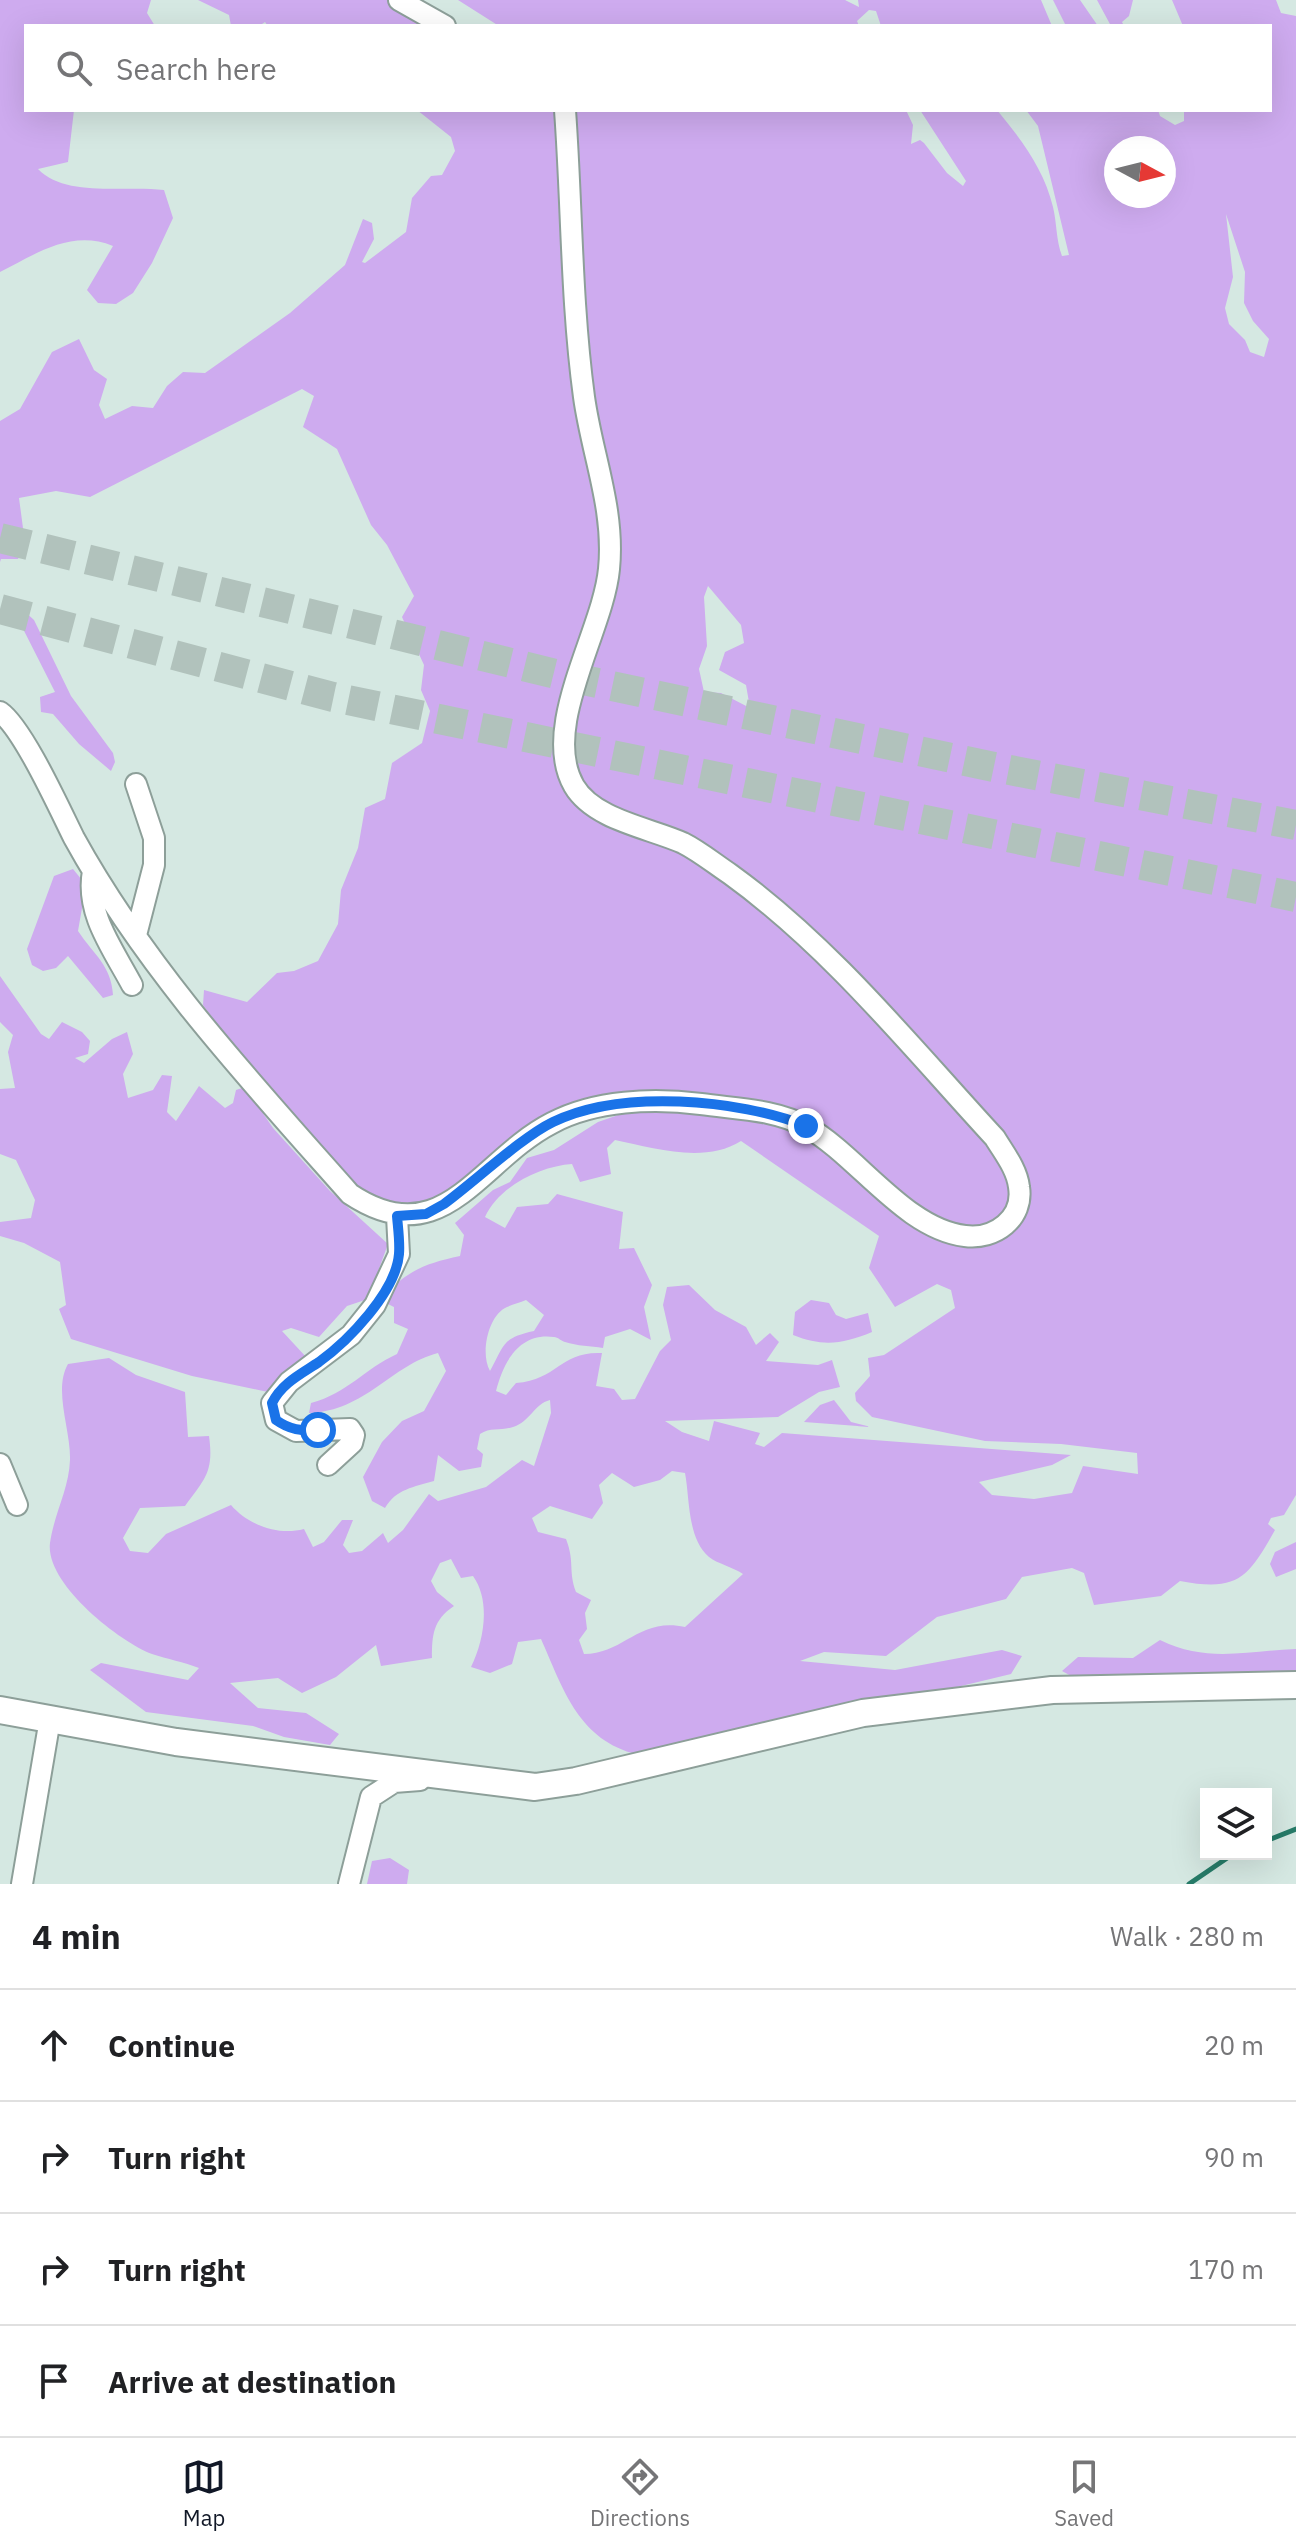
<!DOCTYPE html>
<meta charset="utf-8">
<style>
body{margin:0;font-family:"IBM Plex Sans",sans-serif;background:#f6f6f6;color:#202124}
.controls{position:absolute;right:24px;bottom:24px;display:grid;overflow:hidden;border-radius:0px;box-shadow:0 8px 32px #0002}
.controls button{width:72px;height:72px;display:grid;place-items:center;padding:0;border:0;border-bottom:2px solid #e0e0e0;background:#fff;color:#202124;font:40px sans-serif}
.compass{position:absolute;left:1104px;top:136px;width:72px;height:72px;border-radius:50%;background:#fff;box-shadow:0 8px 32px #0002;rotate:97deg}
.stop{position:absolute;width:24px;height:24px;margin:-18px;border:6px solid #1a73e8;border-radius:50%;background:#fff}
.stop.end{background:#1a73e8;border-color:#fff;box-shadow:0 2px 8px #0008}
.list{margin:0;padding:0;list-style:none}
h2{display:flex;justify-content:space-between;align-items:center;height:104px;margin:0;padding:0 32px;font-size:34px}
h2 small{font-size:26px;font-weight:400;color:#757577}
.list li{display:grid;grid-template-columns:52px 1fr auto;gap:24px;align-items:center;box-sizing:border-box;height:112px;padding:0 32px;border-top:2px solid #e0e0e0}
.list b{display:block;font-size:30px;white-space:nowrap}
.list em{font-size:26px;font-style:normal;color:#757577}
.icon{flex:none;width:44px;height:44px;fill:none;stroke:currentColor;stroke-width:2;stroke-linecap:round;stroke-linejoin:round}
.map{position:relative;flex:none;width:1296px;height:1884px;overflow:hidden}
.search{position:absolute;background:#fff;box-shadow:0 8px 32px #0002;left:24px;right:24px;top:24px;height:88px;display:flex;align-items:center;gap:20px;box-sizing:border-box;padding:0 28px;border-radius:0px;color:#757577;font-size:30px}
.sheet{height:552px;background:#fff}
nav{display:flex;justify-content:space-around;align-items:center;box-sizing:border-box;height:112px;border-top:2px solid #e0e0e0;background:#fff;font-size:22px;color:#757577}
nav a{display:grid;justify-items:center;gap:4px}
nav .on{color:#111827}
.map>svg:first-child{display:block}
.green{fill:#ceabef;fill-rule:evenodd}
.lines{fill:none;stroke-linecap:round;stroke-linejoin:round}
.stream{stroke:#267b68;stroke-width:5}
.highway-tunnel{stroke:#b1c2bc;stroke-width:30;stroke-dasharray:30 15;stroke-linecap:butt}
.minor-casing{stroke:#8d9f99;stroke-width:24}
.major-casing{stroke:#8d9f99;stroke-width:30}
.minor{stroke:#fff;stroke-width:20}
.major{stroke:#fff;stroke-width:26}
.route{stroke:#1a73e8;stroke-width:10}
</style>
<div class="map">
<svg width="1296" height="1884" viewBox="0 0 1296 1884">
<rect width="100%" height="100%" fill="#d5e8e2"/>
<path class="green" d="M0,0H151L147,13L155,26H26V110H74L68,162L38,169C66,198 126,185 164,190L173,218L152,263L133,293L116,304L98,303L87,290L113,246C71,229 36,254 0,272Z
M198,0H391L426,26H268L265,22L259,26H231L229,15Z
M458,0H845L859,7L858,0H1041L1052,26H881L876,11L869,10L857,21L859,26H499Z
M1053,0H1080L1098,26H1066Z
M1097,0H1133L1129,16L1122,22L1124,26H1111Z
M1172,0H1276L1281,13L1296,16V1495L1284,1515L1271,1518L1268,1524L1275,1530C1248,1578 1238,1592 1180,1581L1161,1596L1094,1605L1084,1573L1072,1568L1022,1577L1006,1599L937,1617L886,1656L824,1652L800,1661L895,1670L1002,1650L1022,1656L1011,1674L957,1687L855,1701L632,1753C577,1737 562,1686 541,1639L518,1642L512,1664L490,1673L471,1667C484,1641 491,1601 473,1576L461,1578L451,1559L440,1563L431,1581L437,1592L454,1606C433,1620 432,1635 432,1658L381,1666L376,1645L336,1677L302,1693L278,1678L230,1683L258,1708L306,1713L339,1734L330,1745L284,1737L253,1726L146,1712L90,1670L101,1663L188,1680L199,1668C184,1662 167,1659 152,1654C118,1641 45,1583 50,1543C54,1514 69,1489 70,1460C71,1430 53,1390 68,1364L109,1358L136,1375L185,1392L188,1437L209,1436C214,1472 205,1479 185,1506L140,1508L123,1538L130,1551L148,1553L166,1534L231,1505C248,1525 278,1536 304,1529L313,1547L324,1542L342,1520H353L343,1545L349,1553L362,1551L383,1533L388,1543L403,1530L429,1494L438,1501L486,1487L522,1460L534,1466L551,1413L550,1400C534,1404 530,1422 513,1427C501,1431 491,1427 480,1434L477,1449L483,1454L481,1467L459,1471L438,1455L434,1481C414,1487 396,1489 385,1508L372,1501L363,1477L382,1442L402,1421L424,1411L446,1371L438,1353C391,1365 366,1411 309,1413L311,1403C348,1393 364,1369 397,1354L408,1329L394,1323V1307L388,1304L385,1295C408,1270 427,1263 460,1256L464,1235L455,1223L493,1190L510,1182L527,1158L554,1150L598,1122L627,1112L675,1110L617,1097L429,1202C408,1205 389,1204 369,1196C326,1178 233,1047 203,1005L204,990L247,1002L277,973L294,971L318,961L338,924L341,890L358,848L365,808L385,799L392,763L422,743L430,711L421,690L424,665L402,617L414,596L387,545L371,525L337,449L303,427L314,396L302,389L90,497L56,491L19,498L25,543L18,559H1L0,562V421L20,409L52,352L79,339L94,370L107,379L99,405L105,419L132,406L153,408L167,386L183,372L205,373L290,313L345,265L363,219L372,223L374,239L362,262L365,263L406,232L412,198L431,176L442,175L455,151L451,137L417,110H906L913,125L911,144L920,140L924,143L947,173L963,186L966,181L920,110H997C1021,139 1044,169 1053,207C1057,224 1056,240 1062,256L1069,255L1038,126L1026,110H1158L1160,116L1175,125L1184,121V110H1270V26H1183ZM1116,148H1164V196H1116ZM1226,214L1245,272L1244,303L1253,321L1269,339L1264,357L1250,352L1245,340L1229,324L1225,308L1233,277ZM708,586L741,625L744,643L725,652L719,670L746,685L750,708L721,693L704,692L699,669L707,646L704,597ZM615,1140C653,1148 705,1164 741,1141L879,1236L869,1268L895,1307L937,1284L951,1290L955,1308L884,1355L868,1358L870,1376L855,1393L856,1401L872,1417L985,1441L1061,1444L1137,1453L1138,1474L1083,1466L1072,1493L1034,1499L992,1495L979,1482L1052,1465L1071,1455L782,1433L764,1447L755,1444L760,1433L714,1421L709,1441L682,1432L665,1421L778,1417L819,1392L840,1387L832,1360L818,1365L766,1361L779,1342L770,1333L756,1345L746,1327L715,1310L689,1285L667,1287L663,1305L671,1340L660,1351L635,1399L622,1400L614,1389L596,1386L602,1353C560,1351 559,1379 516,1383L506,1395L496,1391C503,1364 518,1332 554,1337C558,1337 561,1341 565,1342C577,1346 591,1346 603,1348L605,1337L630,1329L651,1340L644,1307L652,1285L634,1248L619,1249L623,1212L557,1194L548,1204L517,1207L505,1228L485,1217C499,1186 541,1166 572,1164L580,1182L611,1174L607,1148ZM526,1300L544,1315L534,1331C502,1338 505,1344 490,1371C480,1354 488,1315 507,1307C513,1304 520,1303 526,1300ZM672,1471L685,1473C690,1499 687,1538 709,1557C718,1564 733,1567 743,1574L685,1627C639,1617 624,1654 584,1654L579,1640L587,1629L585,1613L591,1600L576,1592C568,1571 575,1562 566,1539L538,1532L532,1518L550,1506L592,1519L603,1503L599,1485L612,1473L634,1487L660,1480Z
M22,609L34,620L71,696L113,753L115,762L111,771L79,744L53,714L41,712L40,697L55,692L15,613Z
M73,869L86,885L78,931C94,955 111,965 113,995L103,998L68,956L56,968L43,971L32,965L27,949L54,876Z
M0,976L41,1034L49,1039L62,1022L82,1032L90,1041L88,1054L75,1058L84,1063L112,1039L127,1032L133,1054L123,1074L128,1098L153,1090L162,1075L172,1076L167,1112L176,1121L199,1086L225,1108L233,1103L236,1090L245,1087L273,1128L330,1191L388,1244L368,1299L347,1306L319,1337L291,1328L282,1331L307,1358L268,1392L192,1376L71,1339L59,1309L66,1305L60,1262L24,1243L0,1236V1222L31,1218L35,1200L16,1160L0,1154V1089L15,1088L8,1052L13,1035L0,1022Z
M811,1300L829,1303L836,1315L846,1319L868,1313L872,1332C843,1344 823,1347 793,1335L795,1312Z
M834,1400L851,1422L871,1427L804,1422L820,1405Z
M1296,1542V1569L1276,1577L1270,1564L1275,1552Z
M1160,1640C1207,1663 1245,1651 1296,1649V1678L1073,1677L1062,1671L1078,1657L1133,1658Z
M390,1858L409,1870L407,1884H367L372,1861Z"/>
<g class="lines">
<path class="stream" d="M1266,1841L1296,1829
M1189,1884L1233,1854"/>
<path class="highway-tunnel" d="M0,538L560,675L994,767L1296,825
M0,609L333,697L1296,897"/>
<defs>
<path id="minor" d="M399,0L445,26
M0,712C23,728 60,810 74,838C146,969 251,1082 350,1194C443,1256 478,1161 552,1123C595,1100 653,1098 701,1104C735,1109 776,1109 807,1127C858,1156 905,1229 965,1236C995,1240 1024,1218 1019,1187C1017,1169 1004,1153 995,1138C911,1047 831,947 730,874C715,864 699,851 683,843C650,828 594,820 574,786C540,727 603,632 609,569C615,509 592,455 584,397C571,301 572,206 565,110
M93,871C85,913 113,949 132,985
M136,935L154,865V838L136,784
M0,1464L17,1505
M328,1465L352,1443L354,1435L350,1429L296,1431L276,1420L272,1403L289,1382L351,1335L375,1305L399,1254L397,1216
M22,1884L50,1719
M349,1884L371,1797L394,1782L420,1780"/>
<path id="major" d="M0,1710L176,1742L535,1787L576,1781L863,1713L1052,1690L1296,1685"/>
</defs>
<use href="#minor" class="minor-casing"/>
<use href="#major" class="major-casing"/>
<use href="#minor" class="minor"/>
<use href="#major" class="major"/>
</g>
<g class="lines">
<path class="route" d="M318,1430C301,1431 290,1430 276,1420L272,1403C282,1383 301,1374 319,1362C348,1341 396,1292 399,1254C400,1242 398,1228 397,1216L426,1214L444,1204C474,1182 522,1137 553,1122C621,1089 738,1099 806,1126"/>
</g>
</svg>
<div class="controls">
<button><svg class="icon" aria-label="layers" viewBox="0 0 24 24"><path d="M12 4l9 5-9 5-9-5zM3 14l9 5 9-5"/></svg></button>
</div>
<svg class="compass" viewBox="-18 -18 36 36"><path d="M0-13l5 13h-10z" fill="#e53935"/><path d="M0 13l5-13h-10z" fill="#757577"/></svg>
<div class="stop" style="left:318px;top:1430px"></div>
<div class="stop end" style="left:806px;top:1126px"></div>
<div class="search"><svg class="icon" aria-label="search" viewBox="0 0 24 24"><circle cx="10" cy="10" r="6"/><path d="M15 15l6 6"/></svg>Search here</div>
</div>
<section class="sheet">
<h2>4 min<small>Walk · 280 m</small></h2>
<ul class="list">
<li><svg class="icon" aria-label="ahead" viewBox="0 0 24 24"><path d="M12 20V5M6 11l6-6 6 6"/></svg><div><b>Continue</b></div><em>20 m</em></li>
<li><svg class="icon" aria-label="right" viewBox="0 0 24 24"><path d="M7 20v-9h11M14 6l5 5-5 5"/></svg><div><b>Turn right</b></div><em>90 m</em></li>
<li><svg class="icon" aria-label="right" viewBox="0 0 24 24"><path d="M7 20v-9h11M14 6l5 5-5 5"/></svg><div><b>Turn right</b></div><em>170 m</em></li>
<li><svg class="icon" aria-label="arrive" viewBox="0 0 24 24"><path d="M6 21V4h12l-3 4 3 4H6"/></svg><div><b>Arrive at destination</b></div></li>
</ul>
</section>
<nav>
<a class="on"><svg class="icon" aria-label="map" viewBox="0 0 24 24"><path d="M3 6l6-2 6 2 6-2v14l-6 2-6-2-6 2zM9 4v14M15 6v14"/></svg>Map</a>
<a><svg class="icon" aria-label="directions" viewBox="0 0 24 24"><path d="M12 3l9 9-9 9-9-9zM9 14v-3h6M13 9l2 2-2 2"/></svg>Directions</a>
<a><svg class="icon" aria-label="saved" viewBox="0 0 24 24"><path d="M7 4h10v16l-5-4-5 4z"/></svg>Saved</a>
</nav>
